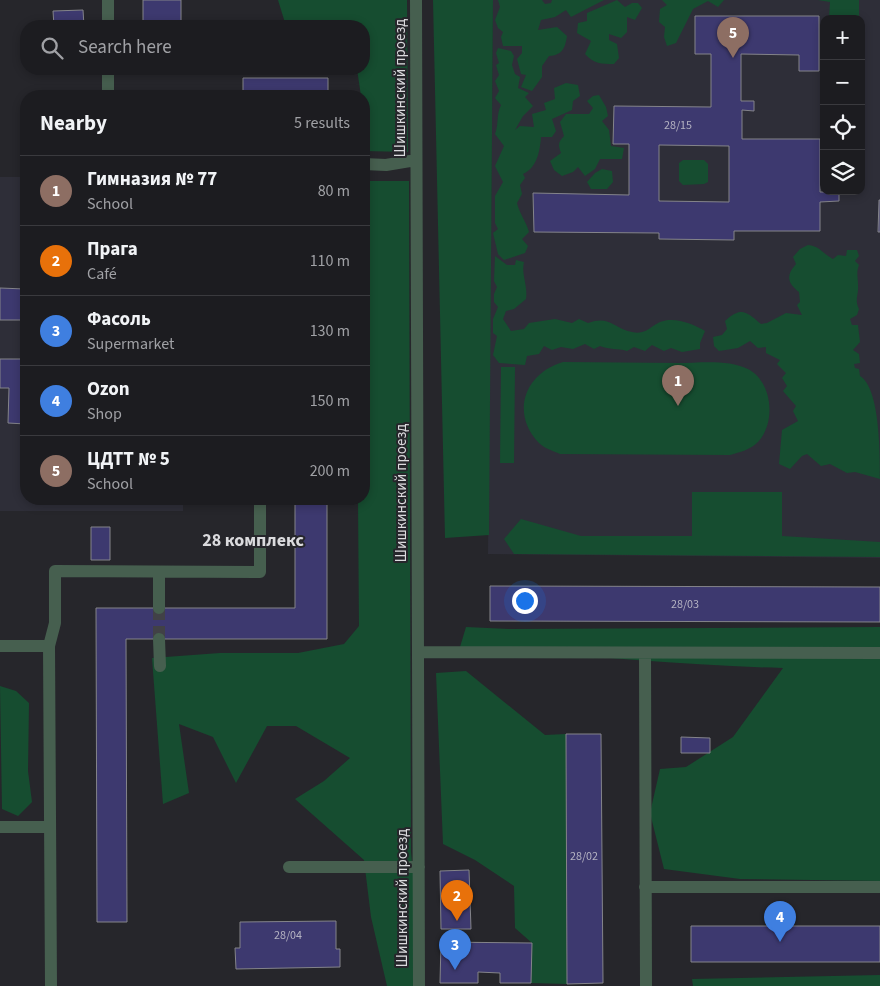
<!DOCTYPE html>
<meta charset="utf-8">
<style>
body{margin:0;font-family:"Source Sans 3",sans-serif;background:#29292d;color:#f1f3f6}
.controls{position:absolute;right:15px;top:15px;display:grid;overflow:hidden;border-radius:10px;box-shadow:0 2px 8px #0003}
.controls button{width:45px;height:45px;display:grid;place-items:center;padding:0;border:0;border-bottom:1px solid #3a3a3e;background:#1c1c20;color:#f1f3f6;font:25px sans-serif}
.you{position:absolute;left:524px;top:600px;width:18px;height:18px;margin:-12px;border:4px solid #fff;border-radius:50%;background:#1a73e8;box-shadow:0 0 0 8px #1a73e833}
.badge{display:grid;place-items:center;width:32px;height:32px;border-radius:50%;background:#2563eb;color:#fff;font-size:16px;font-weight:700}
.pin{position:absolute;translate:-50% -41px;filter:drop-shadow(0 1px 2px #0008)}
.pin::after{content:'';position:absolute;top:26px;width:18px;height:15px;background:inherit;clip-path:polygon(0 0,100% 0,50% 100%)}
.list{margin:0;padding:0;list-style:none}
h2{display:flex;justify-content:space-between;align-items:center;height:65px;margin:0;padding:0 20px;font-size:21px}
h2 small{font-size:16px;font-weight:400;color:#a0a1a5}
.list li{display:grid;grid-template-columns:32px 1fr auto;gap:15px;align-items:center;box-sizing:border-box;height:70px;padding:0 20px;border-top:1px solid #3a3a3e}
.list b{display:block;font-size:19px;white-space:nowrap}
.list p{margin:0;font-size:16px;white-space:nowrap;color:#a0a1a5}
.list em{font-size:16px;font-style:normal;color:#a0a1a5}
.icon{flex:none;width:28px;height:28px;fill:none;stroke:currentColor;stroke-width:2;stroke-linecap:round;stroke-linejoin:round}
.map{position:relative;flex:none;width:880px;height:986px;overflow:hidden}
.search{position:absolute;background:#1c1c20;box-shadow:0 2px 8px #0003;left:20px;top:20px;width:350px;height:55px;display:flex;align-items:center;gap:12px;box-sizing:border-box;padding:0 18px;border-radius:20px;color:#a0a1a5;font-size:19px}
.panel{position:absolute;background:#1c1c20;box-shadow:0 2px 8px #0003;left:20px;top:90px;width:350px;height:415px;border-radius:20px}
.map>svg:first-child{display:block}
.built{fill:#2e2e38;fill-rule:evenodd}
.green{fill:#164d30}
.building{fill:#3d396f;stroke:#84848a;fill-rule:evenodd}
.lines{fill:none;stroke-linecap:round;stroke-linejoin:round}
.minor-tunnel{stroke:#414146;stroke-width:12;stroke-dasharray:12 6;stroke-linecap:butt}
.minor{stroke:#465f4f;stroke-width:12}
.labels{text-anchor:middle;stroke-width:4;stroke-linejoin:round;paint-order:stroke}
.number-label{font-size:12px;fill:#b4b2c2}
.street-label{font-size:15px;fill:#dbdbde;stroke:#26262b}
.quarter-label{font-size:18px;font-weight:bold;fill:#dbdbde;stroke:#26262b}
</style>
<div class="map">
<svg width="880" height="986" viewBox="0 0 880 986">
<rect width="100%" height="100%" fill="#26262b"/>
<path class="built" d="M493,0H880V558L488,554ZM824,19H861V191H824Z
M0,177H26V499H183V511H0Z"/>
<path class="green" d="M278,0H407L408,152L364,151V96H361L357,69H364V26H286Z
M433,0H493L489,535L445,538Z
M498,0H542L545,4L551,3L552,0H604L571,17L566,10L555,17L541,20L538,30L557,27L567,36C565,49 562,55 549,56L542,66V77L532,91L521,87L526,75L521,74L517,59L522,53V46H503L501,37L503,32L498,28L495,20L500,7Z
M617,0L625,7L632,3H638L642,8L635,20L627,17V32L621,38L609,34V40L617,44L619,58L614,64C601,64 594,64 585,54L591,41L577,33L578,23L587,21V13Z
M662,0H724L718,7L708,1L693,9L676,43L667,46L664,37L665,27L659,22L660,9L667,5Z
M818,0H859V19H831L829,17L830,2Z
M498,48L511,51L514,56L512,65L515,74L520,77L518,88L529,93L525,97L533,106L523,116L515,130L520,126L534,127L532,114L546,110L544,103L555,99L554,88L566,83L578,85L580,96L573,101L572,110L552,119L556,131L552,137H541C540,151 537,168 523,174L525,178L520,185L522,194L517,203C520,215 526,221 529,232L522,239L528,246L525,253L504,260L498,254L493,233L498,229L495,223V196L503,182L495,166L504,146L495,134C499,124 496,115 501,105L495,98L499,91L495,81L499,75L496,65L499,63L496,53Z
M599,95L606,107L608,116L602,121L609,130L611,146L624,148L622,159H600L595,169L585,176L578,167L573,172L562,176L554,170L550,161L561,153C558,145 558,142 564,136L560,122L566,114H589L593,108L587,101L593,96Z
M683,160H704L708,164V182L704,184L683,185L679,181V163Z
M602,169L612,171L613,182L607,189H591L587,182L595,173Z
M364,181H409L411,852L425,986H387L371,917L364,860L295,799L324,781L350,758L296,726H267L236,783L213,737L179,724L189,793L163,804L152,658L220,653H298L344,644L359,626L358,499H364Z
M808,245C820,246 823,254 833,259L838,255L846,256L847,250H857L859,256L855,261L859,265C856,273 858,276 858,285C859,295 854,299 859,309L857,315L850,319L852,325H858L860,342L853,350L859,354L860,363L854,364L855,368L859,369L860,376C880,388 880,453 880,479L855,472L847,473L830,464L821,466L807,454L802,456L790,469L779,464L782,430L798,421L793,411L796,406L783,391L787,386L782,378L786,373L777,364L780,360L766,353V347L758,348L750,341L738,348L719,351L714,346L713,337L722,335L727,329L725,321C742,306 746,312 761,324L767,323L786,313L802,315L797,305L800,302L799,292C787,283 786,275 796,264L793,257L800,249Z
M495,256L507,265H515L516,260L524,262C521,274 528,285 526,299L514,309L506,311L503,319L511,331L524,329L529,323L555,319L572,323L579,319L588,323C609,315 613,328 632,332C646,335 649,327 660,322C674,316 694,324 705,331L700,343V349L682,352L671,348L664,351L652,345L645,351L634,347L627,351C617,348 610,350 600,346L594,349L585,344L573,349L561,347L552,350L544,346L539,354L527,356L525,365L499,363L493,355L497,336L493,333V319L498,307L494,302V294L497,287L494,281Z
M563,362C601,362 639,363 677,363C699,363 728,359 748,369C773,382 776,423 758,442C750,450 740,452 730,455L560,454C553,451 544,448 539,443C510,413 525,373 563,362Z
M501,367H515L514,463H500Z
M692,492H782V536L880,542V557L514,554L504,539L521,519L581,536H692Z
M466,627L509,629L880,627V881L740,879L664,869L650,813L660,769L686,767L733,737L783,668C675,665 568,654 460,647Z
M466,671L545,735L566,734L567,984L531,983L532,943L515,928L514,886L475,860L443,844L436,673Z
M0,686L16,691L29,703L28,771L32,802L18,816L2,809Z
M880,975V986H693L692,979Z"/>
<path class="building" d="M143,0H181V26H143Z
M83,10L84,26H54L53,11Z
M695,16H819V71H799V55L741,54V101H754V111L742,110V139H820V192H839V201L820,202V231H734V240L659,239V233L534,232L533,193L629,195V144H613L614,106L711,107V54H695ZM659,145L729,146V202L659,201Z
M243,78H328V96H243Z
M879,200H880V232H878Z
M26,254V424L8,423L9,388H0V359H25L26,320H0V288L25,289Z
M295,499H327V639H126L127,922H97L96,608H295Z
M91,527H110V560H91Z
M490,586L880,587V622L490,621Z
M566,734H601L603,983L567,984Z
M681,737L710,738V753H681Z
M469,870L471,929H441L440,871Z
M336,921V949H340V967L236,969L235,948H240V922Z
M691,926H880V962H691Z
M441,942L532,943L531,983H500V973L478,972V983H440Z"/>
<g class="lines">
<path class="minor-tunnel" d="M159,608V639"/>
<path class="minor" d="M108,0V26
M416,0L419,986
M108,69V96
M364,164L386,165L416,160
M159,572V608
M159,639L160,666
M0,646H49
M418,652L880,653
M645,653L646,986
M0,827H50
M289,867H419
M645,887H880
M51,986L49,646L55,623V571L260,572V499"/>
</g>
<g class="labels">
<g class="number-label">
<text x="678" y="129">28/15</text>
<text x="685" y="608">28/03</text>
<text x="584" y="860">28/02</text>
<text x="288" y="939">28/04</text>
</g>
<g class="street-label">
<text transform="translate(400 88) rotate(-90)" y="5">Шишкинский проезд</text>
<text transform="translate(401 493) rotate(-90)" y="5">Шишкинский проезд</text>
<text transform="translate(402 898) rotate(-90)" y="5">Шишкинский проезд</text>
</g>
<g class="quarter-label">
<text x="253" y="546">28 комплекс</text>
</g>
</g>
</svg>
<div class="controls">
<button>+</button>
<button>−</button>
<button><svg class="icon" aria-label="locate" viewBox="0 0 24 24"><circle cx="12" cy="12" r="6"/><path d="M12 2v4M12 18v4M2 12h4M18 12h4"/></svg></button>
<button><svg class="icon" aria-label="layers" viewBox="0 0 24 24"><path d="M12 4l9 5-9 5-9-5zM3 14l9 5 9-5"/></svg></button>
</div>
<div class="you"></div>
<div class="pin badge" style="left:678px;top:406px;background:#8d6e63">1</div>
<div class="pin badge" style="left:457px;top:921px;background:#e8710a">2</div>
<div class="pin badge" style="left:455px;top:970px;background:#3f7fe0">3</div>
<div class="pin badge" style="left:780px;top:942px;background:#3f7fe0">4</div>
<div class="pin badge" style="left:733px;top:58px;background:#8d6e63">5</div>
<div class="search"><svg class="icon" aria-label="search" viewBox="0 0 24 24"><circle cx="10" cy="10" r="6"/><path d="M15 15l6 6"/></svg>Search here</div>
<section class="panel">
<h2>Nearby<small>5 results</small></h2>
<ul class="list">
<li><span class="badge" style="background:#8d6e63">1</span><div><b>Гимназия № 77</b><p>School</p></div><em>80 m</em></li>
<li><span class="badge" style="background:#e8710a">2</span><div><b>Прага</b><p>Café</p></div><em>110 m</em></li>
<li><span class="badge" style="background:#3f7fe0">3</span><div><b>Фасоль</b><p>Supermarket</p></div><em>130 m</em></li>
<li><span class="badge" style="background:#3f7fe0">4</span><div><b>Ozon</b><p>Shop</p></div><em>150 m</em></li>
<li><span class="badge" style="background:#8d6e63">5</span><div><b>ЦДТТ № 5</b><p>School</p></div><em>200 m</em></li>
</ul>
</section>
</div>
